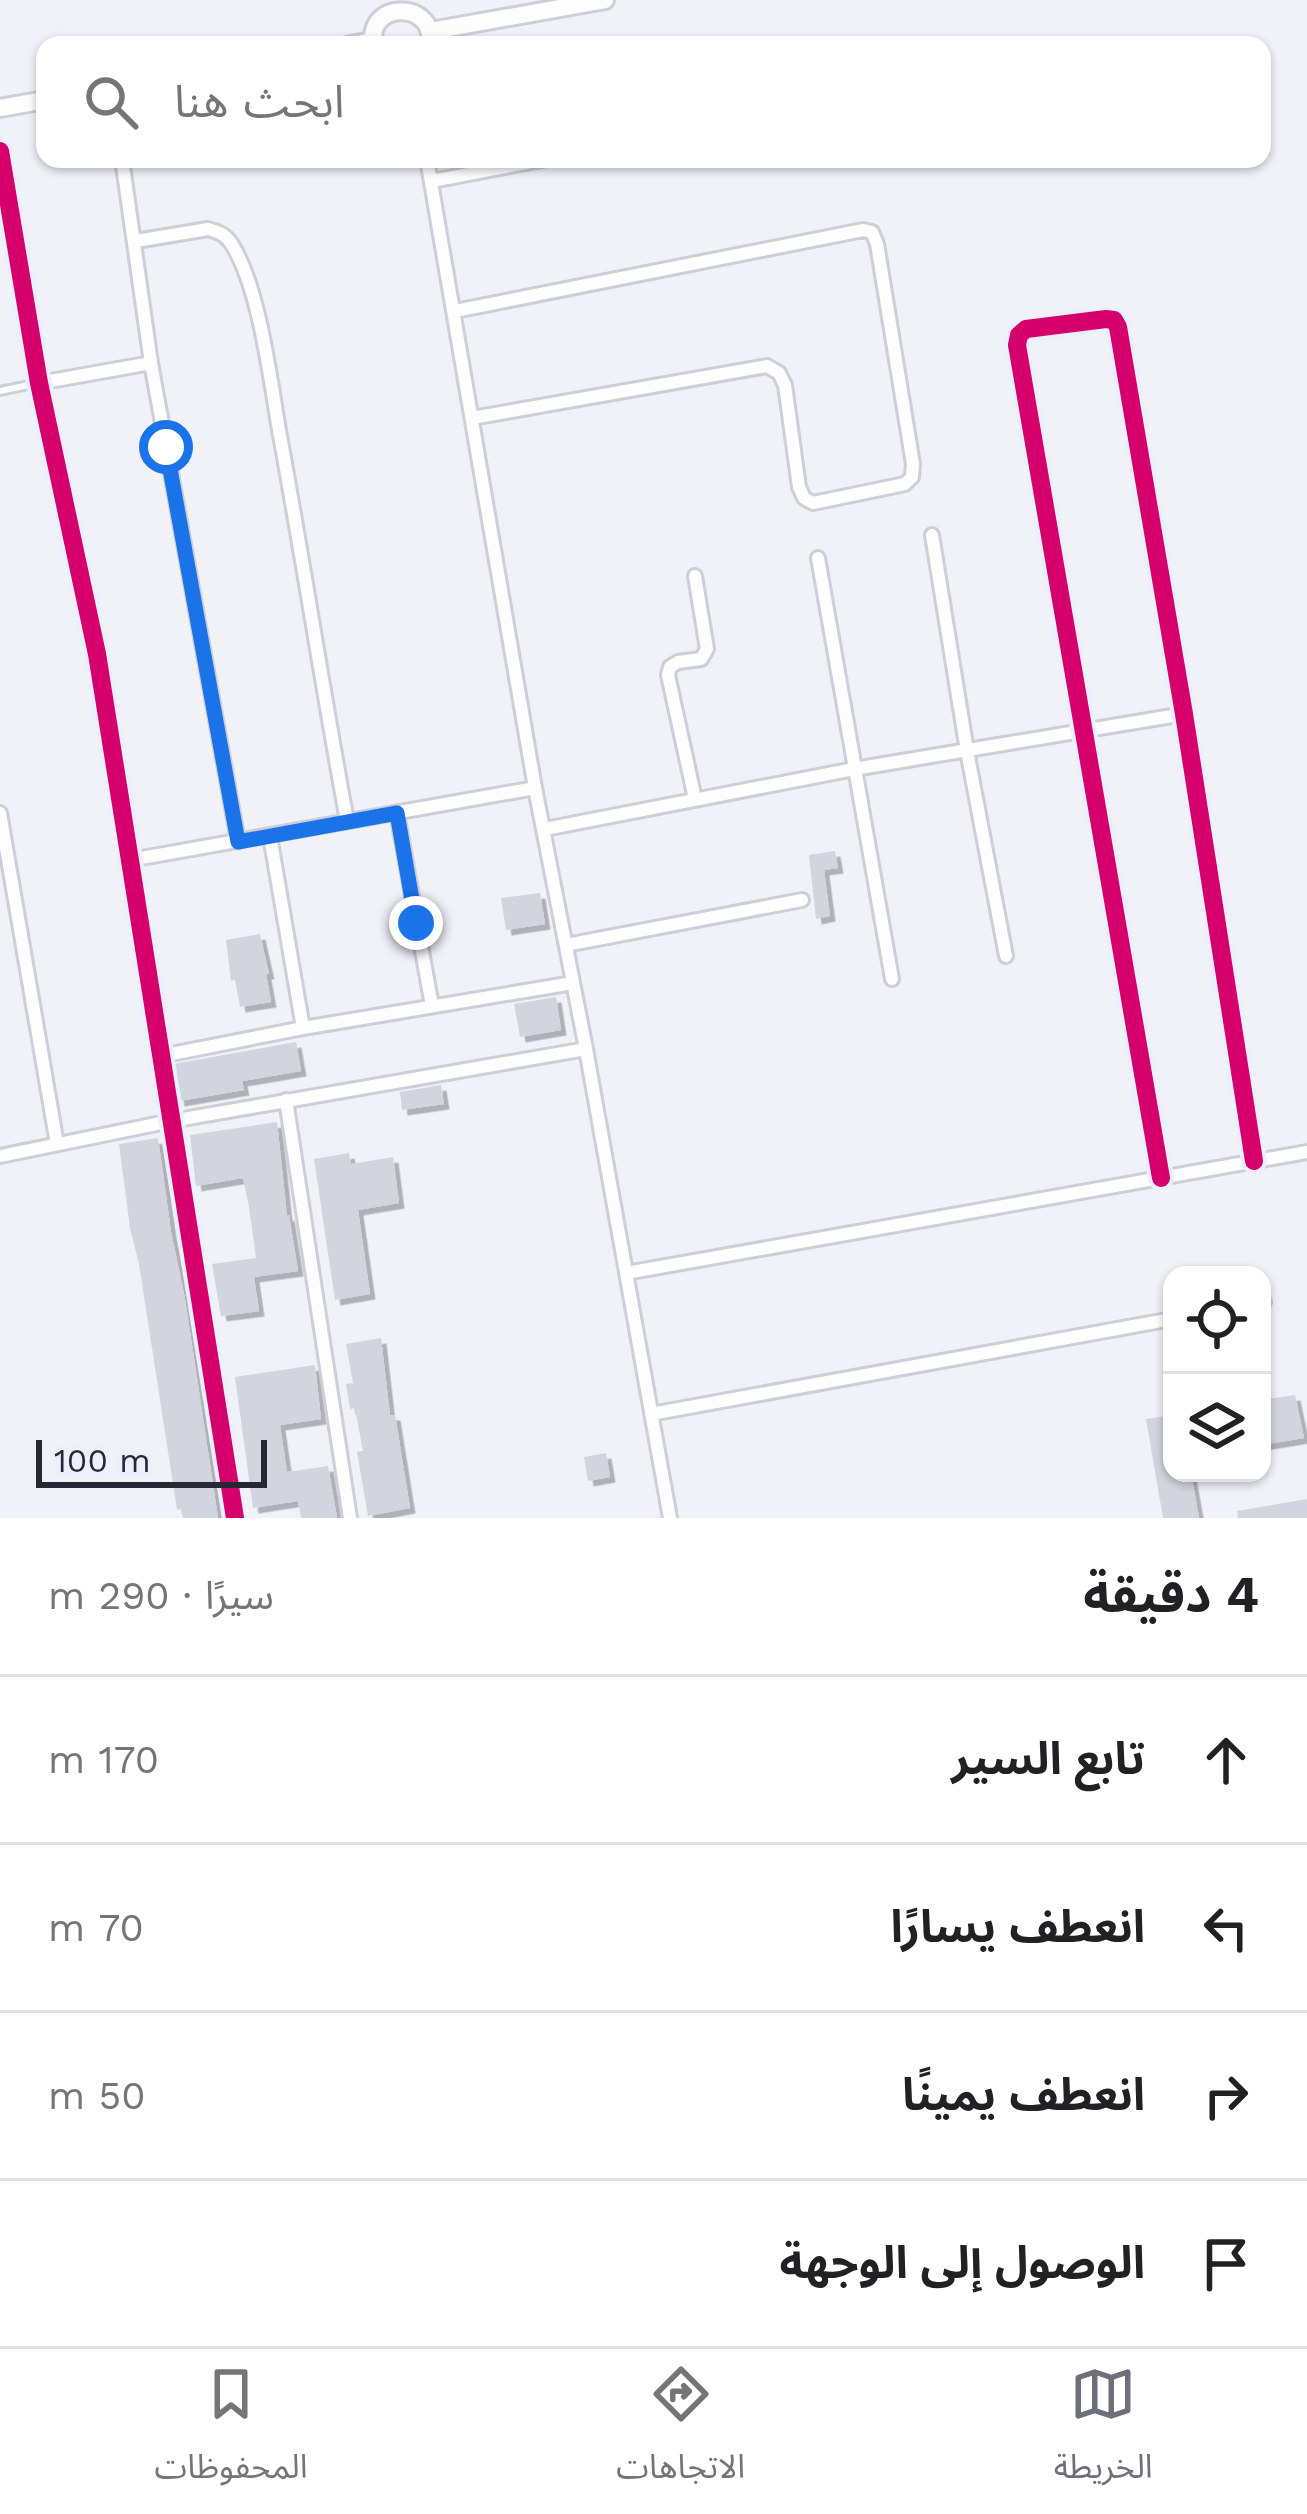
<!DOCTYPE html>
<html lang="ar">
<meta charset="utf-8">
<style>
body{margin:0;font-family:"Work Sans","Noto Sans Arabic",sans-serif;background:#f6f6f6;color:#202124;direction:rtl}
.controls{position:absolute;right:36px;bottom:36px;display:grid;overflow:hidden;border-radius:24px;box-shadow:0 3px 9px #0004}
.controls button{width:108px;height:108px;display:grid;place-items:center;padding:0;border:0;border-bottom:3px solid #e0e0e0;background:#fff;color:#202124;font:60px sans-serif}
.scale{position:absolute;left:36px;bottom:30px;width:231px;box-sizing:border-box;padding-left:12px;border:6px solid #262934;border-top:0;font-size:33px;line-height:42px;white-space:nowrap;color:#262934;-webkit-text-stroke:9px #ecf0fc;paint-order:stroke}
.stop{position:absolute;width:36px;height:36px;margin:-27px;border:9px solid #1a73e8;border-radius:50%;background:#fff}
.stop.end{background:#1a73e8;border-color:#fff;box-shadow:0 3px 12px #0008}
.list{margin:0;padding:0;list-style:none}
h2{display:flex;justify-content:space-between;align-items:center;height:156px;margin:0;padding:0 48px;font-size:51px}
h2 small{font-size:39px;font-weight:400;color:#757577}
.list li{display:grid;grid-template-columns:78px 1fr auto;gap:36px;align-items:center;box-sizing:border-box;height:168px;padding:0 48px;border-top:3px solid #e0e0e0}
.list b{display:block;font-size:45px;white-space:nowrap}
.list em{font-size:39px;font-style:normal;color:#757577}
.icon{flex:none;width:66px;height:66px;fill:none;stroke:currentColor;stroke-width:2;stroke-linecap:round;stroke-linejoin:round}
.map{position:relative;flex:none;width:1307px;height:1518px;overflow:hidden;direction:ltr}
.search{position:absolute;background:#fff;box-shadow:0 3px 9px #0004;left:36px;right:36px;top:36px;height:132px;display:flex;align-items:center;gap:30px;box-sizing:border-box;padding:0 42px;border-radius:24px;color:#757577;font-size:45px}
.sheet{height:828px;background:#fff}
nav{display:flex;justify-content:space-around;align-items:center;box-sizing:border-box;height:168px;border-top:3px solid #e0e0e0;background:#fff;font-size:33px;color:#757577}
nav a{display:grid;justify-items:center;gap:6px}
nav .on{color:#6d6f79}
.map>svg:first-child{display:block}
.building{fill:#d3d5de;filter:url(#shadow)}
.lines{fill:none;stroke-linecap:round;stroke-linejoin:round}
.lane-casing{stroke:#cccfd7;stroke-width:12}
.street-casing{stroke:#cccfd7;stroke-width:18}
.secondary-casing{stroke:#cccfd7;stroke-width:22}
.lane{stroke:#fdfdfe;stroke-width:6}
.street{stroke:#fdfdfe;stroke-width:12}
.secondary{stroke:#fdfdfe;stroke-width:16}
.cycleway-casing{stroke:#ecf0fc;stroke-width:26}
.cycleway{stroke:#d6006c;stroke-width:18}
.route{stroke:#1a73e8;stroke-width:15}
</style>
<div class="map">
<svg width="1307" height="1518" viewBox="0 0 1307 1518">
<defs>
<filter id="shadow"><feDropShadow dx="5.5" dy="5.5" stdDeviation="0" flood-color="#0004"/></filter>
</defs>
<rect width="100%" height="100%" fill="#f0f2f8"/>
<path class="building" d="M835,851L838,868L824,870L830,916L816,919L809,855Z
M540,893L545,924L506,930L501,898Z
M260,934L269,974H266L271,1002L240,1007L235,980L231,981L226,940Z
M556,997L561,1030L520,1037L514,1004Z
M296,1042L301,1071L242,1081L244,1090L179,1101L173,1064Z
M441,1085L444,1104L402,1110L400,1092Z
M277,1122L287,1216L289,1215L298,1271L254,1277L259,1311L221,1316L212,1264L256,1258L249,1207L243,1178L196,1186L190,1135Z
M158,1138L171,1232L185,1299L218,1518H183L182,1509L177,1510L139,1264L130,1228L119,1144Z
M349,1153L351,1164L393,1157L399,1203L358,1210L370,1294L335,1300L314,1159Z
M381,1338L390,1415H395L410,1508L368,1516L357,1452L363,1451L355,1408L350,1409L346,1384L353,1383L346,1344Z
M315,1365L321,1419L280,1425L287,1472L328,1466L337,1518H301L298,1501L253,1508L235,1377Z
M1295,1395L1304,1438L1262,1445V1400Z
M1172,1415V1473H1191L1199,1518H1163L1146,1419Z
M606,1453L610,1477L588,1481L584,1457Z
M1307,1499V1518H1238L1237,1511Z"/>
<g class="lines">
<defs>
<path id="lane" d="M0,391L38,383"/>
<path id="street" d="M0,151L39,383L97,654L235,1518
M122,159L151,363L238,841
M427,159L535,788L586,1049L670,1518
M432,181L547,159
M136,241L208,229C218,232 225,234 231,243C259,286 270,378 279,430C303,560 323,691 347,821
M455,311L863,230L872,232L877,244L913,464L912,477L905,484L813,503L804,498L799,487L785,385L779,373L767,366L472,418
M39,383L151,363
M932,535L967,751L1006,956
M818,558L892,979
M695,799L668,675L670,667L678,662L701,659L707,649L695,576
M0,813L57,1144
M397,813L432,1006
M545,829L854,769L1184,714
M270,836L303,1028
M130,860L535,788
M566,945L802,900
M161,1056L303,1028L573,983
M286,1100L350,1518
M0,1156L171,1121L586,1049
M1161,1178L1017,345L1019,335L1026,329L1106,319L1114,320L1118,327L1184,714L1254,1161
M626,1273L1307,1152
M1262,1303L1264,1302
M651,1414L1172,1319"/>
<path id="secondary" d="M431,31L605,0
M350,45L372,41
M374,45C365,0 437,0 430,45
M0,108L45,100"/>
</defs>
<use href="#lane" class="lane-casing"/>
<use href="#street" class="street-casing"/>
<use href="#secondary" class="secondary-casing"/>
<use href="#lane" class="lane"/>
<use href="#street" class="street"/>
<use href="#secondary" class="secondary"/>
<defs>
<path id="cycleway" d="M0,151L39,383L97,654L235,1518
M1161,1178L1017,345L1019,335L1026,329L1106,319L1114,320L1118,327L1184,714L1254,1161"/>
</defs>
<use href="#cycleway" class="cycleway-casing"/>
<use href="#cycleway" class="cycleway"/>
</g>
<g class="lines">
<path class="route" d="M166,447L238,842L397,813L416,923"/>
</g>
</svg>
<div class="controls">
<button><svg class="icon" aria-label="locate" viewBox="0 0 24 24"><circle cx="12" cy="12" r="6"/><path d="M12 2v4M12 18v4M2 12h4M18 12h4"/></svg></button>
<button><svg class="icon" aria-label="layers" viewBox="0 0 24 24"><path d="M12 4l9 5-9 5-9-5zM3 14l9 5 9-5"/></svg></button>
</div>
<div class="scale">100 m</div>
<div class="stop" style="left:166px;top:447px"></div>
<div class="stop end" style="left:416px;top:923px"></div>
<div class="search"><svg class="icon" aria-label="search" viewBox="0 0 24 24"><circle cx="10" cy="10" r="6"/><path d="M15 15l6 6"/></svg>ابحث هنا</div>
</div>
<section class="sheet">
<h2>4 دقيقة<small>سيرًا · 290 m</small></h2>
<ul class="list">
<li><svg class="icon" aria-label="ahead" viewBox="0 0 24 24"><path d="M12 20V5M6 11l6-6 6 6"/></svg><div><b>تابع السير</b></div><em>170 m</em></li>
<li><svg class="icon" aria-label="left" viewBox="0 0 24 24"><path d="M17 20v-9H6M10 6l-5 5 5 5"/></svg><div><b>انعطف يسارًا</b></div><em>70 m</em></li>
<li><svg class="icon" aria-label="right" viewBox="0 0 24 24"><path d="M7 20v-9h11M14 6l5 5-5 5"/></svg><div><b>انعطف يمينًا</b></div><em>50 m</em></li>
<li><svg class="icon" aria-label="arrive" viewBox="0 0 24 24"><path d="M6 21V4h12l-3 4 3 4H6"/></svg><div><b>الوصول إلى الوجهة</b></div></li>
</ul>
</section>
<nav>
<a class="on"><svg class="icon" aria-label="map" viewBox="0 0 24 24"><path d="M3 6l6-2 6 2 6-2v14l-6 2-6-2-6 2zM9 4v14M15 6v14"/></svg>الخريطة</a>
<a><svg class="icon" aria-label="directions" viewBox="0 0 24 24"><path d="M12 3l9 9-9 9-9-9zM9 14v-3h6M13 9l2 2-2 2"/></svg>الاتجاهات</a>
<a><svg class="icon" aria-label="saved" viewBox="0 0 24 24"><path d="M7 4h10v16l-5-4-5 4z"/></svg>المحفوظات</a>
</nav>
